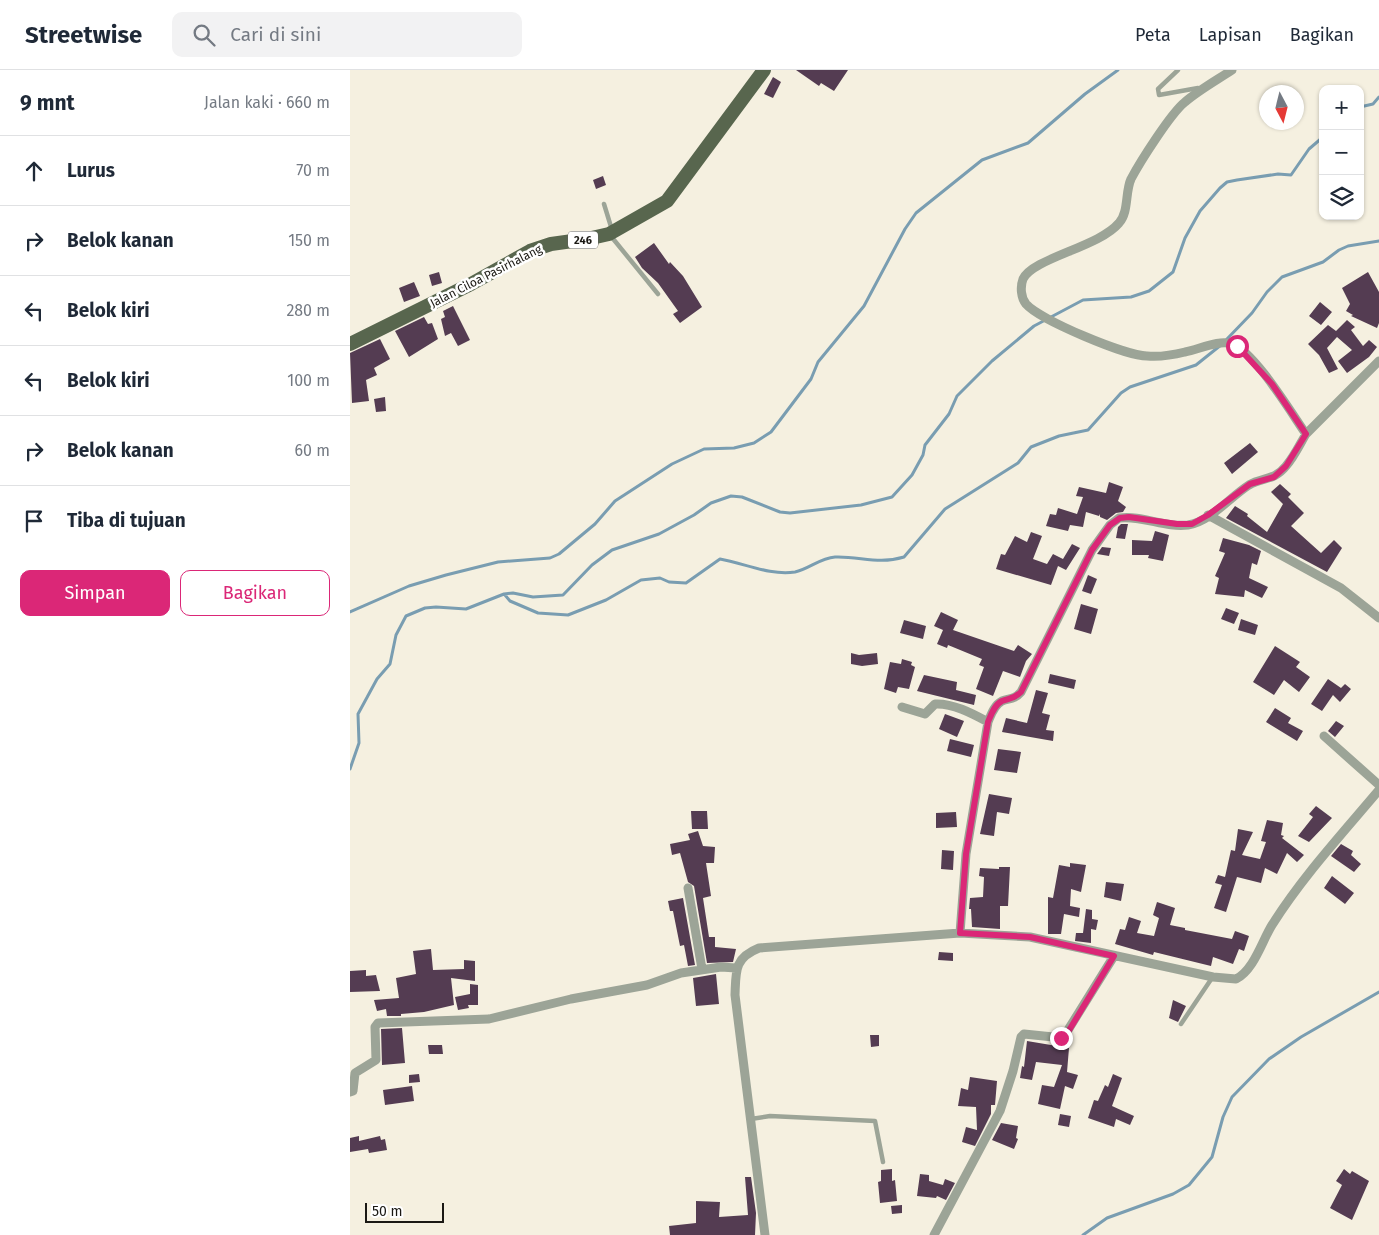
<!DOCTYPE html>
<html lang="id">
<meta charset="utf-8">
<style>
body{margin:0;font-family:"Fira Sans",sans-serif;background:#f2f2f3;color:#1f2937}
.controls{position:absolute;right:15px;top:15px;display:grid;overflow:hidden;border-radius:10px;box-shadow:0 1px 4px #0004}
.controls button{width:45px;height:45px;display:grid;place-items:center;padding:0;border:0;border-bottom:1px solid #e0e1e3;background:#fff;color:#1f2937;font:25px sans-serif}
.compass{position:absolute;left:909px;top:15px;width:45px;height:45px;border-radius:50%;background:#fff;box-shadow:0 1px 4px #0004;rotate:173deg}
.scale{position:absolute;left:15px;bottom:12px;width:79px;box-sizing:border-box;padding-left:5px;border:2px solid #1b1914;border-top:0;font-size:14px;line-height:18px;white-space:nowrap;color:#1b1914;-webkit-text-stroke:4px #fff;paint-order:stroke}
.stop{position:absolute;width:15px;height:15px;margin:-11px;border:4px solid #db2777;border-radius:50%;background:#fff}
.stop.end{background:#db2777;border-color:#fff;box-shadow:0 1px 5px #0008}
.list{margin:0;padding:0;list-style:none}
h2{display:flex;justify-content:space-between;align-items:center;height:65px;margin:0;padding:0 20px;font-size:21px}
h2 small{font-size:16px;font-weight:400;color:#747a83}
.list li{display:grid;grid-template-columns:32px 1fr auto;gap:15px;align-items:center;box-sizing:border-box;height:70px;padding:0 20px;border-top:1px solid #e0e1e3}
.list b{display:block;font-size:19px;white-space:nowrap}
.list em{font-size:16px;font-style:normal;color:#747a83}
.actions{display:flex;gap:10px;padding:15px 20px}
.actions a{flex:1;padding:11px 0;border:1px solid #db2777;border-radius:10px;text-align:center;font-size:18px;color:#db2777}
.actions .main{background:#db2777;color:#fff}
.icon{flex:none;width:28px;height:28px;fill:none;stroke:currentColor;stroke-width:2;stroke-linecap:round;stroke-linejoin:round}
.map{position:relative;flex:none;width:1029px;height:1165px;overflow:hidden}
header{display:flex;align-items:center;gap:30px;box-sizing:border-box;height:70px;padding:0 25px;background:#fff;border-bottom:1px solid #e0e1e3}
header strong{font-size:24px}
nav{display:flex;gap:28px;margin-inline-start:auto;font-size:18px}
.search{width:350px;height:45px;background:#f2f2f3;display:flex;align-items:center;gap:12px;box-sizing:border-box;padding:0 18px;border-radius:10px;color:#747a83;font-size:19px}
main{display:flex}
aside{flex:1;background:#fff}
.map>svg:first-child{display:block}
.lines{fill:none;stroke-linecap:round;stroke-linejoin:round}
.stream{stroke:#799db1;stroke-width:3}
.building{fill:#543c52}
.service{stroke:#9ca497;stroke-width:4.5}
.minor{stroke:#9ca497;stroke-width:9}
.primary{stroke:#58664e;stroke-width:14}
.route{stroke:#db2777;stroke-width:6}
.labels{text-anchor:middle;stroke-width:5;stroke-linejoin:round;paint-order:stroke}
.shield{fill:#fff;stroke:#5f5e5a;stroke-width:1}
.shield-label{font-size:11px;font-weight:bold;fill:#1b1914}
.street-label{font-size:12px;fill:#1b1914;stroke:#fff}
</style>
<header>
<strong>Streetwise</strong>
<div class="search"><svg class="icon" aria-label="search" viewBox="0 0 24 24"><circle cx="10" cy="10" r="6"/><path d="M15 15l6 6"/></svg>Cari di sini</div>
<nav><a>Peta</a><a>Lapisan</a><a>Bagikan</a></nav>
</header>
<main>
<aside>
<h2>9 mnt<small>Jalan kaki · 660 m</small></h2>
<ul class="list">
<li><svg class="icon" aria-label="ahead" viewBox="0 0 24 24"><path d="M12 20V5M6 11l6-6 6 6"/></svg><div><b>Lurus</b></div><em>70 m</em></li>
<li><svg class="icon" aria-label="right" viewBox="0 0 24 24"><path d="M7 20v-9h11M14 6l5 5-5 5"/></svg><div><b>Belok kanan</b></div><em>150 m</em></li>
<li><svg class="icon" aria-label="left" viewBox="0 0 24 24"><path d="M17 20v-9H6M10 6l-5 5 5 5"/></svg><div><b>Belok kiri</b></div><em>280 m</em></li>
<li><svg class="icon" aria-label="left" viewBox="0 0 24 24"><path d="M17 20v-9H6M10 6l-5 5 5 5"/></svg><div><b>Belok kiri</b></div><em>100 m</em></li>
<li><svg class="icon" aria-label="right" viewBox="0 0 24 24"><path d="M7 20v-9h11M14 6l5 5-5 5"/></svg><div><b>Belok kanan</b></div><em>60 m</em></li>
<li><svg class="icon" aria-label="arrive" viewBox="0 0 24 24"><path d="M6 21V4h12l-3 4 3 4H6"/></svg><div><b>Tiba di tujuan</b></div></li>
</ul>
<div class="actions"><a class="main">Simpan</a><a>Bagikan</a></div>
</aside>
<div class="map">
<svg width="1029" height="1165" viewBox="0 0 1029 1165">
<rect width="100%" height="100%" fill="#f5f0e0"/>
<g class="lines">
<path class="stream" d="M1010,37L1023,34L1029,27
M876,270L902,243L917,222L932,207L973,192L989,180L998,176L1029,171
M155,525L160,531L188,543L218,545L256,530L291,510L310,508L319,512L336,513L370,489C394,493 420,506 445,502C459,499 470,488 485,487C510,486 528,495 554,487L595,439L668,393L681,377L709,366L738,360L771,323L780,317L846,295L871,275
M0,542L59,516L96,505L148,492L200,488L209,484L245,454L265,431L322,394L354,379L384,378L404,373L421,362L461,309L468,292L514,236L555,159L566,143L632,90L678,73L735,24L768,0
M0,699L9,673L8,644L27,609L40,594L46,565L56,546L75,538L86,537L116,539L154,524L163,523L183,527L213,525L242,495L262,480L309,464L344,445L361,433L381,426L392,427L430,442L440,443L511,435L542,427L562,405L573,385L575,375L599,344L607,326L642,291L684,256L733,230L781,227L799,221L823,202L835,168L850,141L870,118L877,112L887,110L928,104L941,105L959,79L973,67
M733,1165L757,1148L823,1124L839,1115L862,1087L873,1047L882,1027L919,989L951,967L1029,922"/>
</g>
<path class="building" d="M446,0H498L484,21L471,13L469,16Z
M423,7L431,12L423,28L414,24Z
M253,106L256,115L246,119L243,110Z
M304,173L319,194L320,192L333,206L352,237L330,253L323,244L328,241L308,213L292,198L285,187Z
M89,202L92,213L82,216L79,205Z
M1018,202L1029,222V253L1027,258L1001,246L1003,245L996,241L1000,234L992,218Z
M64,212L70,226L54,232L49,218Z
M970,232L982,242L971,255L959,246Z
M103,236L120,270L108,276L101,263L95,266L91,249L95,247L93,241Z
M74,247L78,254L82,253L88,269L59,287L45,261Z
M997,250L1005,257L1001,260L1013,276L1019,270L1027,277L1019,287L997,303L988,291L1002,280L987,267L977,278L988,299L979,303L969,285L958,274L978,255L986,261Z
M30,269L40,289L24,298L27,305L16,310L19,331L2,333L0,283Z
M35,327L36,341L26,342L24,329Z
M900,373L908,382L882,404L874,393Z
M759,412L773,417L768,431L776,437L773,442L766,443L757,450L750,447V444L749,446L736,442L733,457L720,455L718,461L696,456L700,444L706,445L708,438L727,444L733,427L726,426L729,417L756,423Z
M930,414L941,424L938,427L954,443L941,456L971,483L984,470L992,478L977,502L876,448L885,436L898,444L897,446L917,462L933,434L921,422Z
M771,454H778L775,469L766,468L768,457Z
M805,461L819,465L813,491L798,488L799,485H782V470L802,471Z
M681,462L692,466L683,489L697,494L703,484L713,489L722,474L730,478L716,500L708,496L701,515L646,499L651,484L655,485L665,466L677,472Z
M873,468L899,475L911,481L907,495L902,493L899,508L918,517L912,528L895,520L894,527L865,524L869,508L865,506L875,483L869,481Z
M752,477L761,478L759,486L747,484Z
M738,505L747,509L741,524L732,521Z
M731,534L748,539L741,564L724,559Z
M876,538L889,543L884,554L871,549Z
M591,542L608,550L603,560L664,581L668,575L682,584L676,591L670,607L653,601L643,626L626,619L634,597L629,595L632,589L598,575L597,578L587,574L593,560L584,556Z
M891,549L908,555L905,565L888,560Z
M554,550L576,556L573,569L550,563Z
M925,576L950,592L946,597L960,607L949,622L934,610L924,625L903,612Z
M501,583L509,585L527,583L528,594L512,596L501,594Z
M552,589L562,592L561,595L565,597L559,619L548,617L546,623L534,619L540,592L551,594Z
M700,604L726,610L724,619L698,613Z
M574,605L607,612L606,620L626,625L624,635L567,621Z
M978,609L991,618L995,614L1001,619L990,632L983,625L972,641L961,634Z
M686,620L698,623L692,643L700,645L696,660L704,661L703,671L652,662L656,648L677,653Z
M925,638L941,648L938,653L953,661L947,671L916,652Z
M595,644L614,651L607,667L589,659Z
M986,651L994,656L985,667L978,661Z
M600,669L624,675L621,687L597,681Z
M648,679L671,682L667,703L644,700Z
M639,724L662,728L659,744L647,742L644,766L630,764Z
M966,736L982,748L959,772L948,766L963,747L959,744Z
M341,741H357L358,759H342Z
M606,742L607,757L586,758V743Z
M917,750L933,753L931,765L934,766L932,768L954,785L947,792L937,783L927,804L915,798L911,813L887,807L876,842L864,838L872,815L865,813L868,805L875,807L881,780L885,781L888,759L903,762L892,785L910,789L916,772L911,771Z
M348,761L353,776L365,777L364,793H356L361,826L353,828L359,867H365V877L386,879L383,892L357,893L344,816L338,812L330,783L322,785L320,774L340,770L338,764Z
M991,774L1003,781L1001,785L1011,794L1004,802L981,786Z
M592,780L604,781L603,800L591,799Z
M720,793L736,795L731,822L721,819L720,836L730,838L729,847L714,844L711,864H698V827L703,828L709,795L720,797Z
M649,797H660L658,836H650V859L622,857L621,839H619L620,828L633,827L634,807L629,806L630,798L649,799Z
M982,806L1004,823L995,834L974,818Z
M756,812L774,814L771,831L754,827Z
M333,828L345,895L338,896L334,875L330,876L323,841H320L318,831Z
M807,832L825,838L820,855L835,858V860L882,869L885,861L899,866L894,881L889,879L883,894L863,887L861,896L804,882L803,885L765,874L770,859L775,860L779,847L791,851L787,863L804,866L809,848L803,845Z
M736,839L742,840V849L748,850L746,860L741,859V873L725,871L726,863H733Z
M81,879L83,900L114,899V890L125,891V911L101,908L104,935L74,942L51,944V946H37L36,939L27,941L24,930L49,928L46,908L66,904L63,881Z
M589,882L603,883V891L588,890Z
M16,900V906L26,905L30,921L0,922V901Z
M366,904L369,934L346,936L343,908Z
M120,914L128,915V935H118L119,938L108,940L105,927L120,924Z
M823,930L836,936L828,952L819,948Z
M52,958L55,993L32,995L31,959Z
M520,965H529V976L521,977Z
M677,971L719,978L717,1002L728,1005L723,1019L715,1016L710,1039L688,1034L692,1015L704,1017L712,995L686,992L682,1010L670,1008L672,996L674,997Z
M78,975H92L93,984H79Z
M69,1004L70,1012L59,1013V1005Z
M763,1004L772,1008L762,1036L784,1046L780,1055L766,1049L764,1057L738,1048L744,1030L748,1031L755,1015L758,1017Z
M620,1007L647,1011L645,1035H641V1044L625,1076L612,1072L616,1057L627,1060L626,1037L608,1036L611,1018L618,1020Z
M62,1016L64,1031L35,1035L33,1020Z
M710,1044L721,1046L719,1057L708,1055Z
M651,1053L668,1056L666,1068L668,1069L664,1079L642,1070Z
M9,1066V1071L30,1066L31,1070L35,1069L37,1080L19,1083L18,1079L0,1082V1068Z
M542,1099V1111L545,1110L547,1131L530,1133L528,1112L531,1111V1100Z
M994,1099L1000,1104L1002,1101L1019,1111L1002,1150L980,1138L992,1115L986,1111Z
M570,1104L579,1105V1111L593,1115L595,1109L605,1113L596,1130L587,1126L586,1128L567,1126Z
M395,1107H401L406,1143L405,1165H320L319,1156L346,1153V1131L370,1132L369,1147L398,1145Z
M552,1135V1143L542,1144L541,1136Z"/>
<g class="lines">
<path class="service" d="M828,0L808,19L809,25L848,18
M254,134L262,160
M260,165L308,224
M831,954L862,908
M401,1049L420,1046L525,1051L533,1092"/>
<path class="minor" d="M956,364L1029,291
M858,445L991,518L1029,548
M552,637L575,644L585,634C603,633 623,644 638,652
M974,666L1029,715
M338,818L352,899
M610,863L616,784L638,652C641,645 644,635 652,631C660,628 664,630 671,622L742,480L760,455L769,448C793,445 815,458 838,455C861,451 880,427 899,415C913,407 924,411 936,396C944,387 950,374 956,364C942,344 904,281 882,274C869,269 848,280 835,282C823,285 809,287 797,286C776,286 690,250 676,234C671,228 670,217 673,209C683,188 749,177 769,153C779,142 775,122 781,109C790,92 821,43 835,32C849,20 867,10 882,0
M0,1022L3,1021L5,1003L26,990L25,957L28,953L139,949L221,929L297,915L331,903L371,897L386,898
M415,1165L385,925C386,901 384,888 409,878L610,863L680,867L863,907L886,909C904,900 912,871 922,855C953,806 992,764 1029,720
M584,1165L650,1041L663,1001L671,967L674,964L713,968L764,886"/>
<path class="primary" d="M0,274L121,214L180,181L201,174L237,169L259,164L317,131L414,0"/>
</g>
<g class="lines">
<path class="route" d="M711,968L715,967L764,886L680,867L610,863L616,784L638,652C641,645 644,635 652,631C660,628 664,629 671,622L742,480L760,455L770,448L779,447L827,454H842L858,445L900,414L924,407L936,396L956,364L922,314L887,276"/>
</g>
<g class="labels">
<rect class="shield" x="218" y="161.5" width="30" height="17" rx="4"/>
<g class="shield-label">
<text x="233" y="174">246</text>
</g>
<g class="street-label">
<text transform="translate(136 206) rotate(-27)" y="4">Jalan Ciloa Pasirhalang</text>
</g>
</g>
</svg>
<div class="controls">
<button>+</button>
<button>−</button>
<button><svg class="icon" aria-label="layers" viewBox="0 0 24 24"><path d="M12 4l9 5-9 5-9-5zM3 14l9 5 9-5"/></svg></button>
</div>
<svg class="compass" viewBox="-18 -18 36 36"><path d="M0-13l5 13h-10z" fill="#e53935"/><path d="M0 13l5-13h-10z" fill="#747a83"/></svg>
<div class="scale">50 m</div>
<div class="stop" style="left:887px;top:276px"></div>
<div class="stop end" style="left:711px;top:968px"></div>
</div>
</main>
